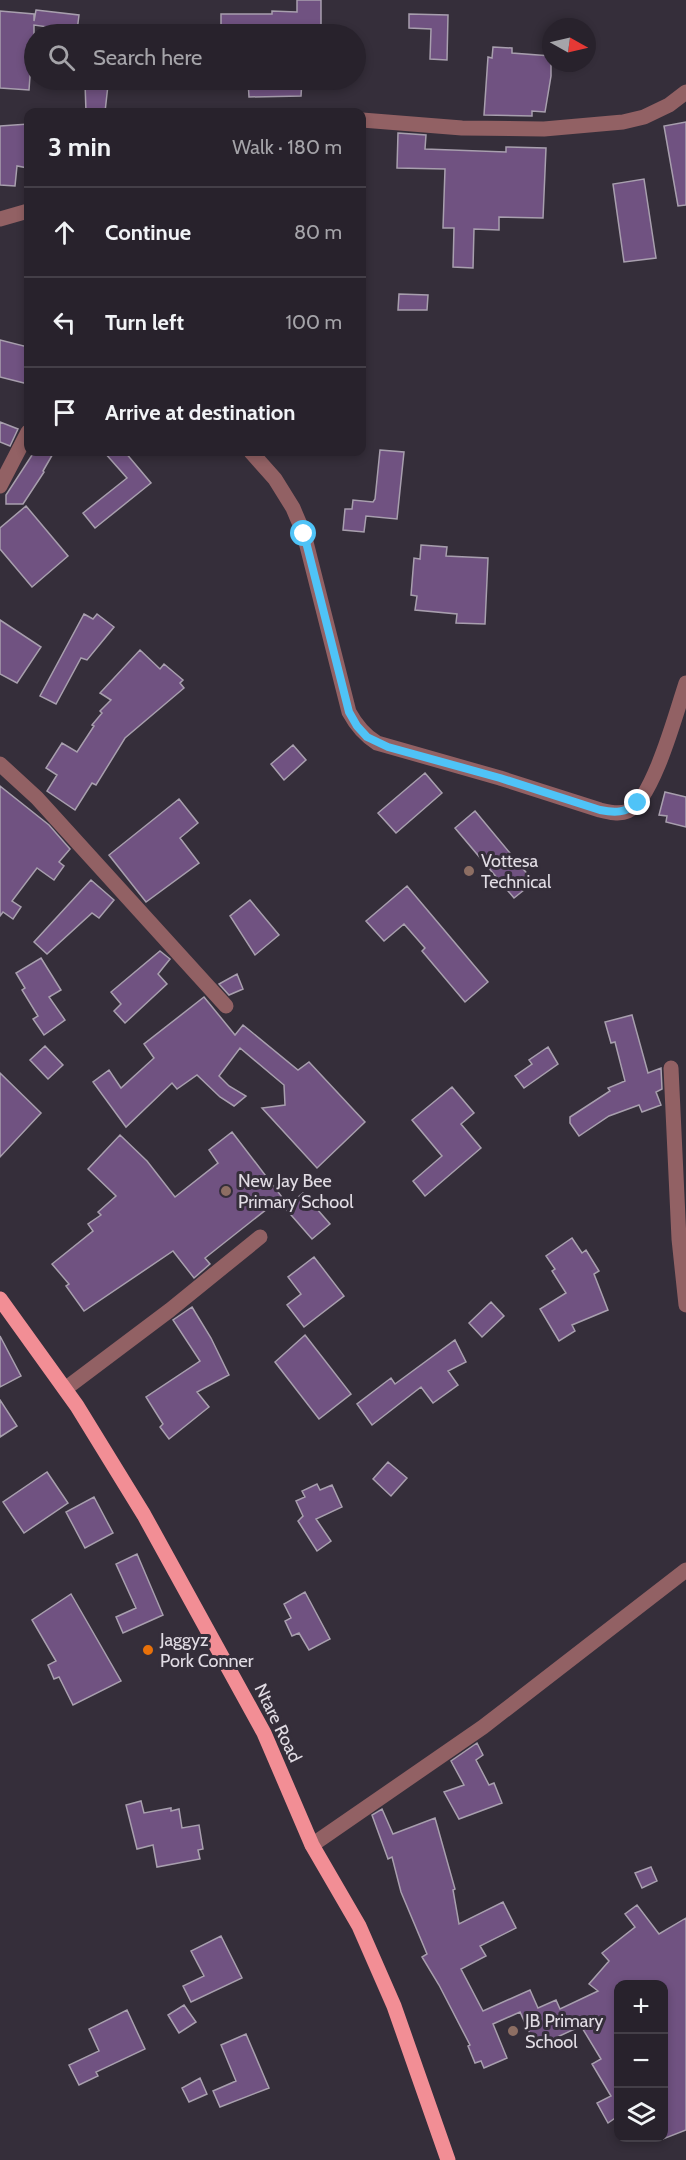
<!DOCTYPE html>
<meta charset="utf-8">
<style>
body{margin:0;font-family:Cabin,sans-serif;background:#302a34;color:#f1f3f6}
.controls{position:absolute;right:18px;bottom:18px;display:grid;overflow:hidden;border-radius:12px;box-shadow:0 3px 9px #0003}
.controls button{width:54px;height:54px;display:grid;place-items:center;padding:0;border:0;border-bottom:2px solid #443f48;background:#28222c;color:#f1f3f6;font:30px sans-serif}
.compass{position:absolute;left:542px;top:18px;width:54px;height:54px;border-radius:50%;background:#28222c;box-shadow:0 3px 9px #0003;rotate:98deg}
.stop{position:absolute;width:18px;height:18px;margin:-14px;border:4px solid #4fc3f7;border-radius:50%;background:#fff}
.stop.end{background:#4fc3f7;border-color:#fff;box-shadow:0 2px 6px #0008}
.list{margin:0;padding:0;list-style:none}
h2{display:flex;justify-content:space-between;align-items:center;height:78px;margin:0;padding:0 24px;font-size:26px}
h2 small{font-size:20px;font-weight:400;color:#a5a4a9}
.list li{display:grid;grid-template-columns:39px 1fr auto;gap:18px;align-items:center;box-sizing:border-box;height:90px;padding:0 24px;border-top:2px solid #443f48}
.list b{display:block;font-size:22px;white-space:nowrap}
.list em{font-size:20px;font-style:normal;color:#a5a4a9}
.icon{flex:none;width:33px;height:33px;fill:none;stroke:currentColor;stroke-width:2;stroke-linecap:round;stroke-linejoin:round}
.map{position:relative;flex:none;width:686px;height:2160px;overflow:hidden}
.search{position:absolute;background:#28222c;box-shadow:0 3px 9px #0003;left:24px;top:24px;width:342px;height:66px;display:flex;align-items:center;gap:15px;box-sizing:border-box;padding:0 21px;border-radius:33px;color:#a5a4a9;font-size:22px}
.panel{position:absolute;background:#28222c;box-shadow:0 3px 9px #0003;left:24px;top:108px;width:342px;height:348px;border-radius:12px}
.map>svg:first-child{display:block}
.building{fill:#705281;stroke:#a89fae;stroke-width:1.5}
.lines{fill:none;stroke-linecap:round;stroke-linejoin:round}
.minor{stroke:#926164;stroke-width:15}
.major{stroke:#f28e95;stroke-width:15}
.route{stroke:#4fc3f7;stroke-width:8}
.education-dot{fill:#8d6e63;stroke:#352e3a;stroke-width:2}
.food-dot{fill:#e8710a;stroke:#352e3a;stroke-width:2}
.labels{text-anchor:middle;stroke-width:6;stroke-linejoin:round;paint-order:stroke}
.poi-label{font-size:18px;fill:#e1dce4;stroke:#352e3a;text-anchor:start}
.street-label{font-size:18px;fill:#e1dce4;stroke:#352e3a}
</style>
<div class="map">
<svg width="686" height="2160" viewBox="0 0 686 2160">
<rect width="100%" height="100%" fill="#352e3a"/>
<path class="building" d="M297,0H321V31H292V34H221V14H272V11L297,12Z
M36,10L79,15L77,31L34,25V50L32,49L29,90L0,88V11L34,14V21Z
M409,14L448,15L447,60L430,59L431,29L409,28Z
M493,47L512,48V53L551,56V76L545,112L532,111V116L484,115L488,57L492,58Z
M248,80H302L301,96L249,97Z
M85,83L108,85L105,112H86Z
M686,122V205L678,206L664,126Z
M28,124V168L17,166L15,186L0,185V126Z
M398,133L426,135L425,149L506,152V147L546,148L543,218L499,217V230L474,229L473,268L453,267L454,228H443L445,169L397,168Z
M644,179L656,258L624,262L613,184Z
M399,294L428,295L427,310H398Z
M0,340L28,347V384L0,377Z
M0,422L18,429L10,446L0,442Z
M380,450L404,452L397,519L366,516L364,532L343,530L345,509H352L353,500L373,502L375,499Z
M34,452H54L43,471L44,472L23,504H6V495Z
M104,452H125L151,483L95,528L83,513L127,478Z
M26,506L68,556L32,587L0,549V528Z
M421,545L447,547L446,556L488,558L485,624L456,623L457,614L415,610L417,596L411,595L414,558L420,559Z
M84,614L93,619L97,614L114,627L87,660L81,658L56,704L40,696Z
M0,620L41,647L17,683L0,674Z
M140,650L160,669L164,664L183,680L180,683L184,688L125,738L96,785L92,783L75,810L47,791L57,775L46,768L62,743L77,752L94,726L92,725L102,713L100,711L111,700L100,693Z
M293,745L306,760L284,780L271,764Z
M425,773L442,793L396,833L378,813Z
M0,786L49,825L70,849L59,862L64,866L54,880L37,868L12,901L21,907L13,919L3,912L0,916Z
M665,792L686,797V827L666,822L667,816L659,815Z
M179,799L198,823L180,838L199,863L146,902L109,855Z
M475,811L534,882L514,898L455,828Z
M91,880L114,900L99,918L92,913L47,954L34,942Z
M407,886L488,982L465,1002L422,951L425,948L404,924L384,941L366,921Z
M250,900L279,935L255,955L230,916Z
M160,951L170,959L158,974L167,984L125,1023L114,1011L121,1004L111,992Z
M41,958L61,990L49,997L65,1020L44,1035L33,1019L38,1016L22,990L25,988L16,973Z
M237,974L243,989L229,995L219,984Z
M204,997L235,1035L243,1025L298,1070L309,1062L365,1122L317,1168L262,1108L285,1105L284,1085L240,1048L219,1076L229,1086L246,1096L234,1106L220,1097L197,1075L177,1089L172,1083L126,1127L93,1082L109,1070L121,1088L154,1058L144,1044Z
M632,1015L648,1073L661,1068L662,1089L656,1092L661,1105L642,1112L639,1105L609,1116L579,1136L570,1123V1117L610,1091L608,1088L625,1081L615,1042L611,1043L605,1022Z
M45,1046L63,1065L48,1079L30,1060Z
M548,1047L558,1064L524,1088L515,1076L532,1064L529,1060Z
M0,1073L41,1113L0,1157Z
M452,1087L474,1113L461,1124L481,1148L425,1196L413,1181L442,1156L412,1120Z
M232,1132L282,1197L205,1258L210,1264L194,1278L173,1251L84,1311L66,1286L69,1284L52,1264L93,1231L88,1224L101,1215L98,1212L116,1196L88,1169L120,1135L147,1161L175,1197L218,1163L209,1150Z
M303,1193L330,1224L312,1239L285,1208Z
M572,1238L582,1253L586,1250L599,1271L594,1274L608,1310L572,1325L575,1331L559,1341L540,1309L566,1293L552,1271L555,1269L546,1256Z
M314,1257L344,1296L304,1327L287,1305L301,1294L288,1277Z
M491,1302L504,1316L482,1337L469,1323Z
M192,1307L211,1338L229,1375L197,1392L209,1407L169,1439L160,1427L163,1424L146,1397L200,1361L173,1320Z
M305,1335L351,1394L319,1419L275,1362Z
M0,1336L21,1376L0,1387Z
M455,1340L466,1362L448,1371L458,1385L433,1403L421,1387L372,1425L357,1404L391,1378L395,1384Z
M0,1400L17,1426L0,1437Z
M388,1462L407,1478L391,1496L373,1479Z
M47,1472L68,1503L24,1533L3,1502Z
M317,1484L320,1490L332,1485L342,1507L316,1519L331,1541L317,1551L298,1521L303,1516L296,1501L305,1497L302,1491Z
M94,1497L113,1533L85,1548L66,1512Z
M137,1554L163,1615L123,1633L116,1617L136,1608L116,1564Z
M305,1592L330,1639L309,1650L299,1633L292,1636L285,1621L291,1618L284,1604Z
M71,1594L121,1681L73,1705L59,1677L54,1679L48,1665L56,1661L32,1620Z
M477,1743L483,1755L476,1760L489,1785L494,1783L502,1803L459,1819L444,1792L464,1785L451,1761Z
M141,1801L144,1813L171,1808V1811L179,1809L182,1828L199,1825L203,1849L198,1850L200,1859L157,1867L153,1845L137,1849L126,1805Z
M382,1809L393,1834L435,1818L455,1889L453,1890L459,1924L503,1902L516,1928L480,1946L486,1956L461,1969L483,2011L530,1990L538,2008L556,2000L560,2009L598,1991L589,1984L609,1961L602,1953L635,1927L625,1914L637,1905L659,1934L686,1918V2130L663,2139V1984H618V2116L608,2123L597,2103L611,2096L592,2064L601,2059L581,2026L536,2047L520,2012L493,2024L507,2058L484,2068L481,2061L475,2063L468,2046L470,2045L439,1985L422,1957L427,1954L401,1892L392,1857L388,1859L372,1815Z
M651,1867L657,1881L642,1888L635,1873Z
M221,1936L242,1978L191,2002L183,1986L204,1976L191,1951Z
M184,2005L196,2022L179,2033L168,2015Z
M127,2010L145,2049L96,2072L98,2076L79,2085L69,2065L99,2051L89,2029Z
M246,2034L269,2088L220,2107L213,2091L236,2081L221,2045Z
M200,2078L207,2094L189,2102L182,2088Z"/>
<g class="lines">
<path class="minor" d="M362,120L462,128L544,129L623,122L644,117L669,105L686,92
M0,219L28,211
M251,452L275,479L293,508L304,534L349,712C356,725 364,735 377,743L500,778L600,810C608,812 619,815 628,811C653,800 677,710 686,683
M0,486L28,432
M0,764L37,798L226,1006
M671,1068L679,1239L686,1305
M65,1389L170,1310L260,1237
M312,1845L483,1727L686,1570"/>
<path class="major" d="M0,1299L77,1406L144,1515L264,1733L312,1845L359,1926L394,2006L448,2160"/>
</g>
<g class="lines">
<path class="route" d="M304,534L349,712L357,726L367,737L388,747L500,778L600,810C615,813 625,813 638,803"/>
</g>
<g class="education-dot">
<circle cx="469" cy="871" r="6"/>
<circle cx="226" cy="1191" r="6"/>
<circle cx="513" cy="2031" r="6"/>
</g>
<circle class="food-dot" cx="148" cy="1650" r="6"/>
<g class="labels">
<g class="poi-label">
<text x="481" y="867">Vottesa<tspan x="481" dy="21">Technical</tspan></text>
<text x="238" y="1187">New Jay Bee<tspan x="238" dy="21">Primary School</tspan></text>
<text x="160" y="1646">Jaggyz<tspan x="160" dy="21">Pork Conner</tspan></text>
<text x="525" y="2027">JB Primary<tspan x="525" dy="21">School</tspan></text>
</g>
<g class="street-label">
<text transform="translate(278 1723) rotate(64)" y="6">Ntare Road</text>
</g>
</g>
</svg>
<div class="controls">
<button>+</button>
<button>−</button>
<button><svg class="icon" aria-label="layers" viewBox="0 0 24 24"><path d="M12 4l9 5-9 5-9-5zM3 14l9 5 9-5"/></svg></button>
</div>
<svg class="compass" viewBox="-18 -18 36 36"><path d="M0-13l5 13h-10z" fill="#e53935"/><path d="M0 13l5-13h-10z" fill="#a5a4a9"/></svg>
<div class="stop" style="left:304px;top:534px"></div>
<div class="stop end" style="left:638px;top:803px"></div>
<div class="search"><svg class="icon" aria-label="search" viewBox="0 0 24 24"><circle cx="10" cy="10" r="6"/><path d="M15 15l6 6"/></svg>Search here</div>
<section class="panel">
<h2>3 min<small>Walk · 180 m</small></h2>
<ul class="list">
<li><svg class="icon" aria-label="ahead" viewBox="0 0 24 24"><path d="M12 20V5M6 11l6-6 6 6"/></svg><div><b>Continue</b></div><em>80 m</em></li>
<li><svg class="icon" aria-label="left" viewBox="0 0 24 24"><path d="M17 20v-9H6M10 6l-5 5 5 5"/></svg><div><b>Turn left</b></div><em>100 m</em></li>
<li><svg class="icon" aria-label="arrive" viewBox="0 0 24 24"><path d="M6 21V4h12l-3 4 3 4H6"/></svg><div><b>Arrive at destination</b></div></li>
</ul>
</section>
</div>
